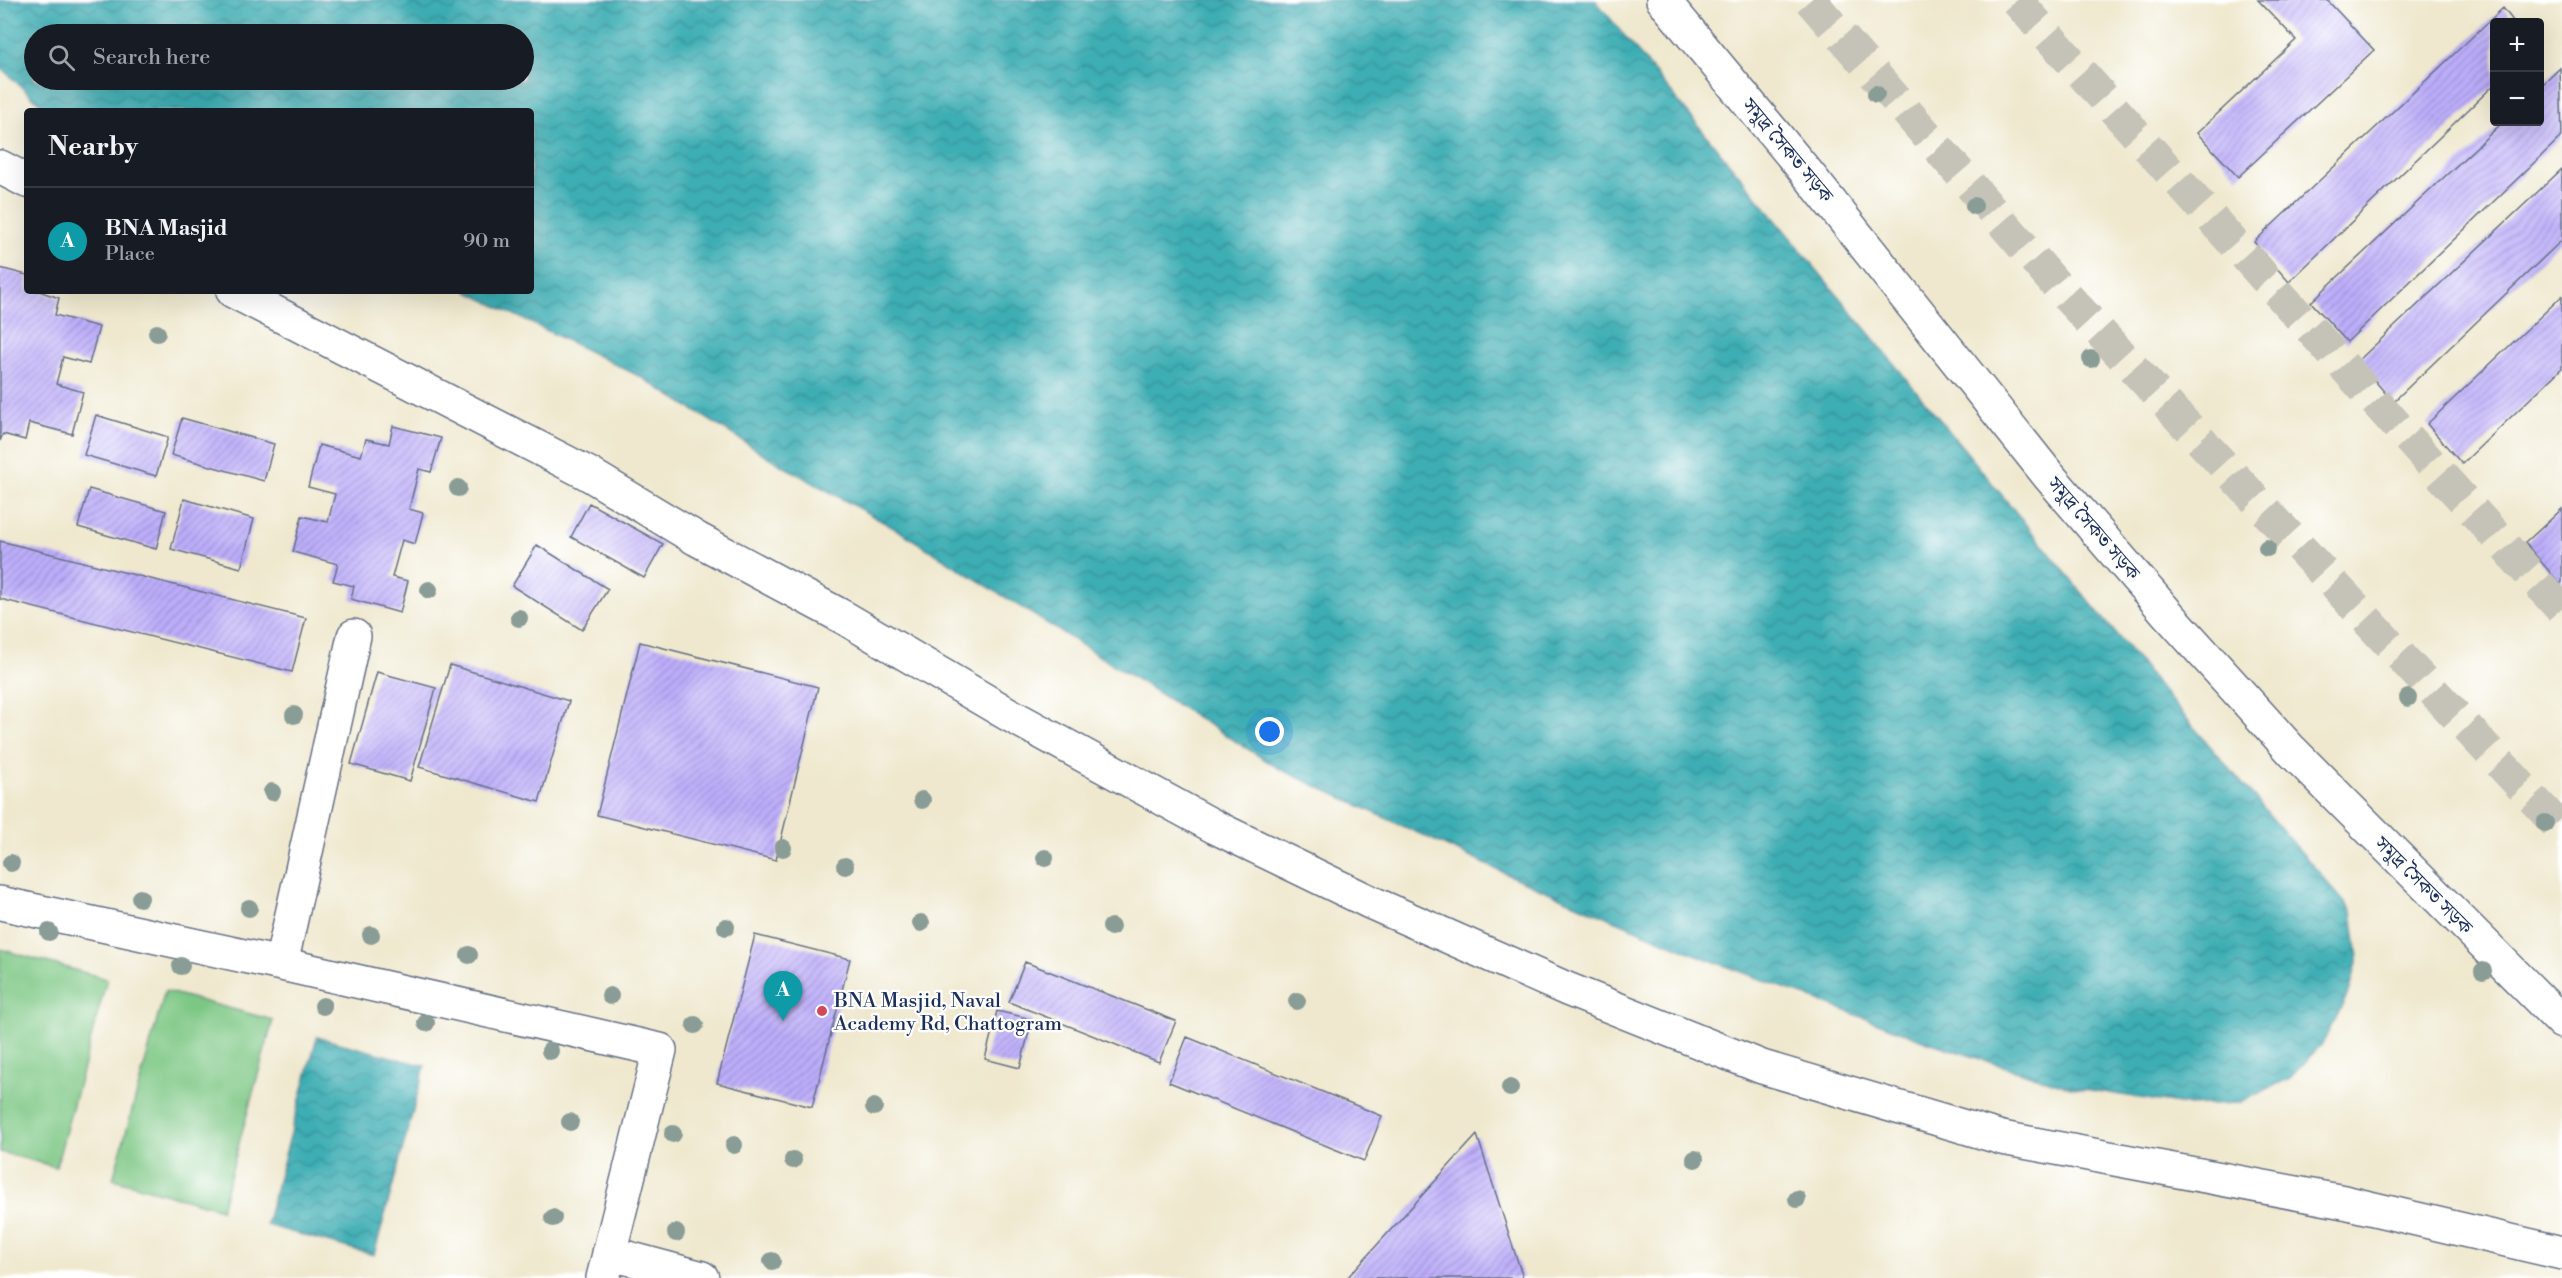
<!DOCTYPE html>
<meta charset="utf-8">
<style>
body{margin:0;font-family:"Libre Bodoni","Noto Serif Bengali",serif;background:#20242c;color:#f1f3f6}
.controls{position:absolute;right:18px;top:18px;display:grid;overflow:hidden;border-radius:6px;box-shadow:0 6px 24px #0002}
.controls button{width:54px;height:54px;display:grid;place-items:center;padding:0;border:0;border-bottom:2px solid #363941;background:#171b24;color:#f1f3f6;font:30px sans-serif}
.you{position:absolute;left:1270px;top:732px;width:21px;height:21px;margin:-15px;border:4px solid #fff;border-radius:50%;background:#1a73e8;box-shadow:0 0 0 9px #1a73e833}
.badge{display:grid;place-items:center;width:39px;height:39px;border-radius:50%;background:#1a73e8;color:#fff;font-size:20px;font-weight:700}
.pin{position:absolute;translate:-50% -50px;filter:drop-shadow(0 2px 3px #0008)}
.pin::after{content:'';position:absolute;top:32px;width:21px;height:18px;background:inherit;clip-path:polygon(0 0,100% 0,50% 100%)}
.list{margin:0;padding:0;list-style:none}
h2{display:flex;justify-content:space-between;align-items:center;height:78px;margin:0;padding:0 24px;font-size:26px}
h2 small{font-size:20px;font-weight:400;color:#9ea1a6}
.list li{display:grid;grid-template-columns:39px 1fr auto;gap:18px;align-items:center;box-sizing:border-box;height:108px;padding:0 24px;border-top:2px solid #363941}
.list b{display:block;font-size:22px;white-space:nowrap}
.list p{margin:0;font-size:20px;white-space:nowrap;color:#9ea1a6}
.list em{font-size:20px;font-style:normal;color:#9ea1a6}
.icon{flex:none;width:33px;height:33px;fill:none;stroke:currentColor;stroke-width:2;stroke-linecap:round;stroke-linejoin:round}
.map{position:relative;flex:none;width:2562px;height:1278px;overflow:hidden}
.search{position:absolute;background:#171b24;box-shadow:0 6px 24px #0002;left:24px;top:24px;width:510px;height:66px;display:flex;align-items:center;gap:15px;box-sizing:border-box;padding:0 21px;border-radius:33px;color:#9ea1a6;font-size:22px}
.panel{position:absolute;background:#171b24;box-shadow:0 6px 24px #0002;left:24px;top:108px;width:510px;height:186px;border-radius:6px}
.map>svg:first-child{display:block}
.garden{fill:#7dc784;stroke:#4c7b71;stroke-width:1.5}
.water{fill:url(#water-waves);stroke:#2c6e89;stroke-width:1.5;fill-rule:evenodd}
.building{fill:url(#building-hatch)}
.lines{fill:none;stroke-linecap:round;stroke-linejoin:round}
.highway-tunnel{stroke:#c5c3b8;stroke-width:33;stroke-dasharray:33 16;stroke-linecap:butt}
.minor-casing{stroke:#657085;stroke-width:36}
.major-casing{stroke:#657085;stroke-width:36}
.minor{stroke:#fff;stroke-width:33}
.major{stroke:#fff;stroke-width:33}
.tree{fill:#8a9c96}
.poi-dot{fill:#d1495b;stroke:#fff;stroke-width:2}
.labels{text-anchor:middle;stroke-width:4.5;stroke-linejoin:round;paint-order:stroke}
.street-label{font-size:20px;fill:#1b2f5e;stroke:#fff}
.poi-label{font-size:20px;fill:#1b2f5e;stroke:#fff;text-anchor:start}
</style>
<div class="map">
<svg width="2562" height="1278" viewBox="0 0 2562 1278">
<defs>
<pattern id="water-waves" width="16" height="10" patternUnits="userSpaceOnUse" patternTransform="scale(1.5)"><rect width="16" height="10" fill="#3daeb4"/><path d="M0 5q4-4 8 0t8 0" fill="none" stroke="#328e96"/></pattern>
<pattern id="building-hatch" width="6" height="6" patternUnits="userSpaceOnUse" patternTransform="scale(1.5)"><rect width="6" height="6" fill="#bdaefb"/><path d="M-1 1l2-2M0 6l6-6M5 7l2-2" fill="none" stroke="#998ece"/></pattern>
</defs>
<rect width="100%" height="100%" fill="#fff"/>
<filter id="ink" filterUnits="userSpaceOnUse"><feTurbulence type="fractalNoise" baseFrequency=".0167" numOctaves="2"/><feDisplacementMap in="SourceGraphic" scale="12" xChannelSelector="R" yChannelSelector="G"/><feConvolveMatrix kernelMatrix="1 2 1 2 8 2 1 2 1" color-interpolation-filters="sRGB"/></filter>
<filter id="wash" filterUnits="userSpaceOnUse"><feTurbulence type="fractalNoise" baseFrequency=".008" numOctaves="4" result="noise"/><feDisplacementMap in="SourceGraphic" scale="24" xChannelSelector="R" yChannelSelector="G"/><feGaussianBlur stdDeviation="1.35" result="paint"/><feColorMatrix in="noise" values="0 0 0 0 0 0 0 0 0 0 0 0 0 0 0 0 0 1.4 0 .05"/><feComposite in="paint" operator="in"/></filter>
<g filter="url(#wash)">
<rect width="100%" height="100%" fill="#efe8ce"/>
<path class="garden" d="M0,949L107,979L56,1167L0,1152Z
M165,991L273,1020L221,1209L113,1179Z"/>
<path class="water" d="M0,0H1595L2167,696L2352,911L2358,958L2350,990L2322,1044L2290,1078L2239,1103L2185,1105L2065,1086L1931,1043L1699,956L1513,877L1280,769L901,532L778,463L641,377L466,291H531V111H48L0,67ZM34,34H524V80H34Z
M317,1037L425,1066L374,1255L266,1225Z"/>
<g id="blocks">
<path class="building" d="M2258,0H2327L2374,50L2238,177L2197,133L2296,40Z
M2503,8L2514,22H2494V85L2289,282L2254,242Z
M2560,68L2562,136L2347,342L2311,302L2503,122H2540V87Z
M2562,169V240L2393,402L2358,361Z
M0,268L27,275V291H39L59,298L55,315L99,327L89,364L63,357L56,384L83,392L72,434L29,423L25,440L3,434L0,441Z
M2562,296V368L2462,464L2427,424Z
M96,415L168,437L156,476L84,455Z
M182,418L274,444L264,481L171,455Z
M393,426L441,438L431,472L419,469L409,509L423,513L415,544L402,540L392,577L408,581L400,613L351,599L354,586L333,581L338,564L293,552L302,516L328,522L335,494L308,487L319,445L361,456L366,439L389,444Z
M89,489L166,511L156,549L78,527Z
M184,499L254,519L241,568L171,549Z
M589,503L663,544L644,578L571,537Z
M2562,509V582L2560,584L2525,543Z
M0,541L306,618L292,672L0,599Z
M537,545L608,589L582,630L512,586Z
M640,642L818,687L776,860L597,815Z
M450,665L569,701L539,802L419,767Z
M377,672L436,688L410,781L351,764Z
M755,935L850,959L812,1107L717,1083Z
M1025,962L1176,1021L1159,1062L1009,1002Z
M997,1011L1032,1019L1020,1068L985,1059Z
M1187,1037L1382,1116L1364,1161L1169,1082Z
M1477,1135L1523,1278H1347Z"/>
</g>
</g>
<g filter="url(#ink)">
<use href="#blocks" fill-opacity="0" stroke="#657085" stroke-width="1.5"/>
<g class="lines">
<path class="highway-tunnel" d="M1810,0L2059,288L2562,830
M2016,0L2562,610"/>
<defs>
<path id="minor" d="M0,167L27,181
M233,291L589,474L697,539L843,617L1008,714L1215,827L1370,902L1567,989L1762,1067L2002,1138L2344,1202L2562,1253
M0,903L281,964L660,1050L603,1278
M281,964L354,636
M609,1253L702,1278"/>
<path id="major" d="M1663,0L1807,173L2049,476L2167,613L2291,750L2562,1022"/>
</defs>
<use href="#minor" class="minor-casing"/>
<use href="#major" class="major-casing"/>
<use href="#minor" class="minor"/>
<use href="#major" class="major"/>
</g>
<g class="tree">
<circle cx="1876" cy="94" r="9"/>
<circle cx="1974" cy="206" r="9"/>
<circle cx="157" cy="333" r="9"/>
<circle cx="2091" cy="359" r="9"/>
<circle cx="458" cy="488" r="9"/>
<circle cx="2267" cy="548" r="9"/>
<circle cx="429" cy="590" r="9"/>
<circle cx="519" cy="618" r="9"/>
<circle cx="2408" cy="698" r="9"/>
<circle cx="294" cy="715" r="9"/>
<circle cx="272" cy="792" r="9"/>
<circle cx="922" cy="800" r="9"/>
<circle cx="2545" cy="823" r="9"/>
<circle cx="783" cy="848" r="9"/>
<circle cx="1045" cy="858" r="9"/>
<circle cx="11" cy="863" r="9"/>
<circle cx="845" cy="866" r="9"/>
<circle cx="140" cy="898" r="9"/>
<circle cx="249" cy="908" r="9"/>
<circle cx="921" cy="923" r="9"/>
<circle cx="726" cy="927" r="9"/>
<circle cx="1111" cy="927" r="9"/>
<circle cx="49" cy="932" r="9"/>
<circle cx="371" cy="935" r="9"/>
<circle cx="469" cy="955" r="9"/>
<circle cx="181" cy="966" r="9"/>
<circle cx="2483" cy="971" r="9"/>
<circle cx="610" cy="996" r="9"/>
<circle cx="1297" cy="1001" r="9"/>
<circle cx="323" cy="1006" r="9"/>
<circle cx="426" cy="1023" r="9"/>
<circle cx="695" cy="1025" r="9"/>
<circle cx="550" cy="1051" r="9"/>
<circle cx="1510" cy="1088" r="9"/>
<circle cx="874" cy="1107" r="9"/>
<circle cx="570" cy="1122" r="9"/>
<circle cx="673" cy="1134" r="9"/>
<circle cx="734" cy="1145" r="9"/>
<circle cx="1695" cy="1159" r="9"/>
<circle cx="793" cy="1160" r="9"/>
<circle cx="1797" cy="1199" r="9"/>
<circle cx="553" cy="1218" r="9"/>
<circle cx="676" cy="1233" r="9"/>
<circle cx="772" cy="1261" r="9"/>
</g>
</g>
<circle class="poi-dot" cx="822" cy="1011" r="6"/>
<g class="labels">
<g class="street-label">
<text transform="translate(1788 150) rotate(50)" y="7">সমুদ্র সৈকত সড়ক</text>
<text transform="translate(2094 528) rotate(49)" y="7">সমুদ্র সৈকত সড়ক</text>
<text transform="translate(2424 885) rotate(45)" y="7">সমুদ্র সৈকত সড়ক</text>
</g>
<g class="poi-label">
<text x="834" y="1007">BNA Masjid, Naval<tspan x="834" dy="23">Academy Rd, Chattogram</tspan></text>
</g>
</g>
</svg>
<div class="controls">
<button>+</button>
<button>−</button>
</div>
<div class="you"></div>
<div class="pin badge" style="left:783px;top:1021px;background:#0f9aa8">A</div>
<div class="search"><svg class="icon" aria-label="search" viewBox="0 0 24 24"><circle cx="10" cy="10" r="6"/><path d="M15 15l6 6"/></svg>Search here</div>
<section class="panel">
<h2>Nearby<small></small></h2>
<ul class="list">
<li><span class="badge" style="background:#0f9aa8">A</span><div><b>BNA Masjid</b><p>Place</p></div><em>90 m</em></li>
</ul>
</section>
</div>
